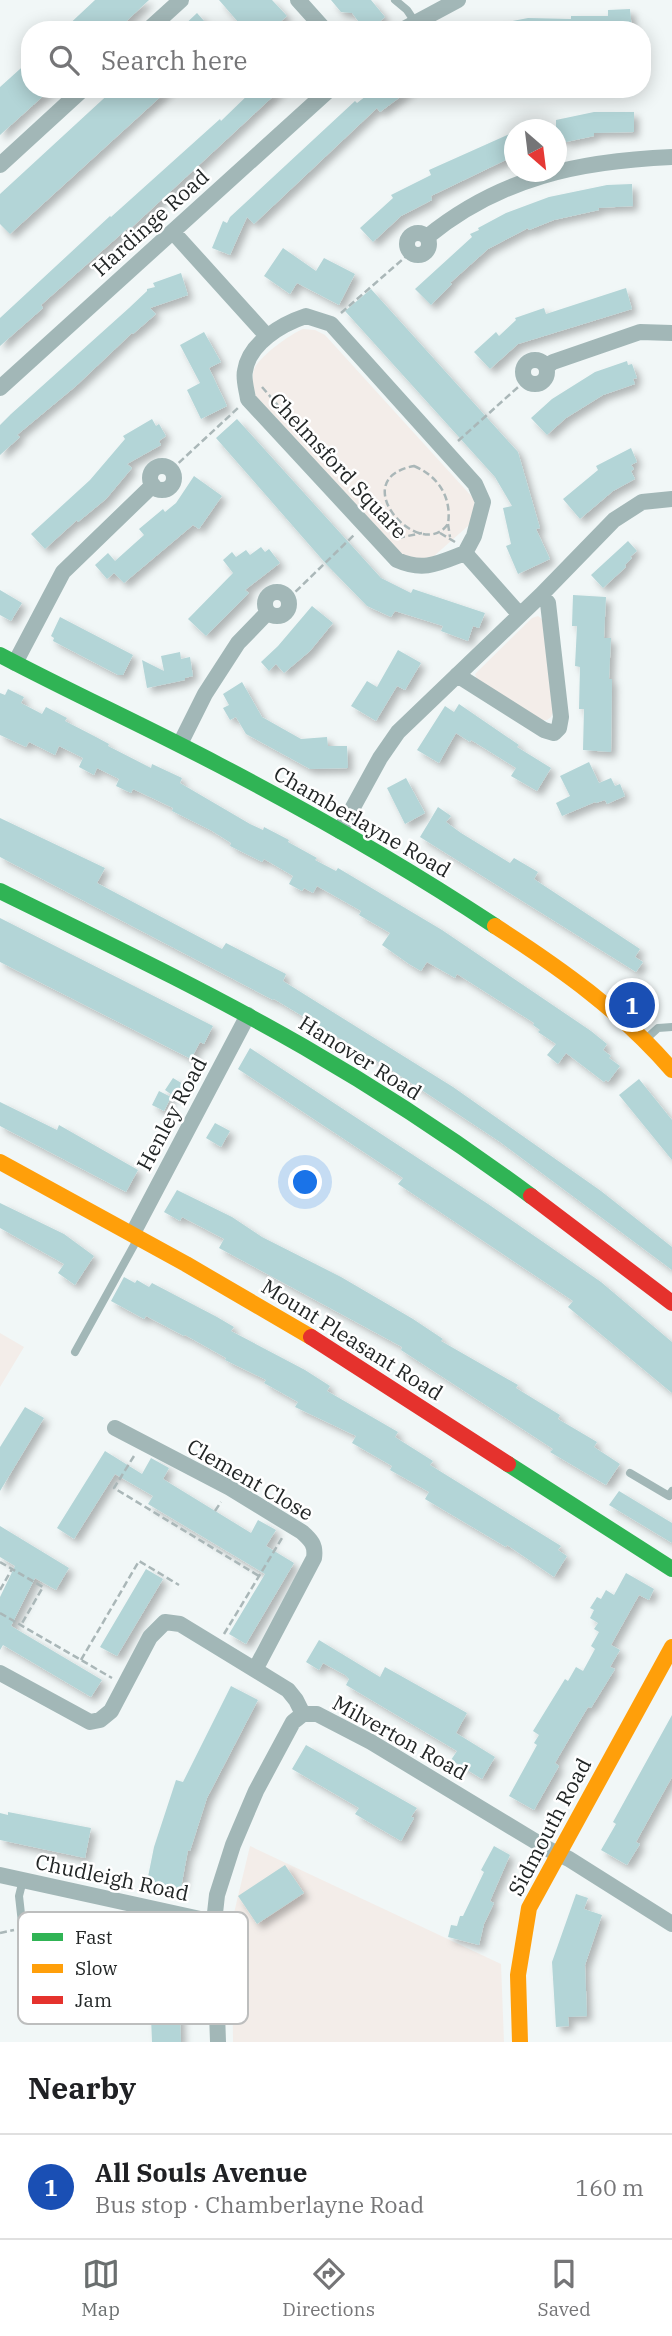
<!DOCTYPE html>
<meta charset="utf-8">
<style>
body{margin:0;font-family:"IBM Plex Serif",serif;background:#f2f2f2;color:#202124}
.compass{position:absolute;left:504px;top:119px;width:63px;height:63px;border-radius:50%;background:#fff;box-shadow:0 4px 18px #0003;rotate:152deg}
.you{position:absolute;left:306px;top:1183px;width:24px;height:24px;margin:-18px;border:5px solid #fff;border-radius:50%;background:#1a73e8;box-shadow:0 0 0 10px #1a73e833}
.badge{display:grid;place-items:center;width:46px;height:46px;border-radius:50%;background:#6a6f6f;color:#fff;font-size:23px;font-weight:700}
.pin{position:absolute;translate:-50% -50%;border:4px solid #fff;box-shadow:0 2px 7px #0006}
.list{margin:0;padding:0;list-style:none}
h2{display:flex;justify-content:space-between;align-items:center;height:91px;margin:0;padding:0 28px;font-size:30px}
h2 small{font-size:23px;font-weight:400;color:#757577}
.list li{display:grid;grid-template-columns:46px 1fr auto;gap:21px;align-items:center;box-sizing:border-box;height:105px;padding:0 28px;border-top:2px solid #e0e0e0}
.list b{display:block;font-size:26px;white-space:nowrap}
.list p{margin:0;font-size:23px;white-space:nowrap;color:#757577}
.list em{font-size:23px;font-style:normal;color:#757577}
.icon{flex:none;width:38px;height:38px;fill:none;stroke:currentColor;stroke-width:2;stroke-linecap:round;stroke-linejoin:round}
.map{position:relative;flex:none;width:672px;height:2042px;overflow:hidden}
.search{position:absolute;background:#fff;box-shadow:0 4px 18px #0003;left:21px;right:21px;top:21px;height:77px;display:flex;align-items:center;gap:18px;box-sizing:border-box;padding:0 24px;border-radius:28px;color:#757577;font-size:26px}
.sheet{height:196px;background:#fff}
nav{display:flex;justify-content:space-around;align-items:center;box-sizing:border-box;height:98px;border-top:2px solid #e0e0e0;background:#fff;font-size:19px;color:#757577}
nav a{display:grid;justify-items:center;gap:4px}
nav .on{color:#6a6f6f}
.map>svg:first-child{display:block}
.green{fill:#f3ede9}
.building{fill:#b3d5d7;filter:url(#shadow)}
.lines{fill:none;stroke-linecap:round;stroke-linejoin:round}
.path{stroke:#aab7b8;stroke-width:2.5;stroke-dasharray:7 3.5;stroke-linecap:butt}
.lane{stroke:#a2b7b7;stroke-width:8}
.street{stroke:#a2b7b7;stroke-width:16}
.fast{stroke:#30b455;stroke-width:16}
.slow{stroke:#ff9f0a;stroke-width:16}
.jam{stroke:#e5322d;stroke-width:16}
.labels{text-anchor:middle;stroke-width:5;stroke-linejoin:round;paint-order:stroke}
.street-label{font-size:21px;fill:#222626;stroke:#fff}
.key{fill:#fff;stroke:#bdbebe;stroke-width:2}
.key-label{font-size:19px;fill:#222626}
</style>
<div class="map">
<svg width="672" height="2042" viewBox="0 0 672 2042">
<defs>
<filter id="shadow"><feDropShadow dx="5" dy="5" stdDeviation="3.5" flood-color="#0004"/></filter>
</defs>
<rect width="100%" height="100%" fill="#f1f7f7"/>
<path class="green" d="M303,329L315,330L325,335L474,499L475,511L468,526L434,556L418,561L402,557L255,395C253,386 251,376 255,367C263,354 289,335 303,329Z
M538,616L542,619L553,712L551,717L547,720H540L477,680L475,674L532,618Z
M0,1333L24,1347L0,1387Z
M250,1846L501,1964L504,2042H233L232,1948L234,1913Z"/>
<path class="building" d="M95,0H149L117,30H63Z
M219,0H272L287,16L271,30H245Z
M331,0H371L385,17L370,30H365L352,13L341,12Z
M630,9L632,30H497V24L528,18L571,19V16H608V10Z
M197,13L212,30H179Z
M30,60V89H51L0,135V87Z
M114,89H169L10,234L0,224V194Z
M254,89H281L130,229L129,227L41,305L43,308L0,346V318L110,216L111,217L220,119L221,121Z
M375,89H411L380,112L377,108L254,224L247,217L230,255L212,248L223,221L227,223L230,217L355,101L357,103Z
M594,112H634V132L594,133V136L566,142L565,138L556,140V120Z
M514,132V156L431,196L432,200L401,216L373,242L360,228L393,198L391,195L431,175L429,170Z
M632,184L633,206L598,208L599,210L554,220L529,230L528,228L488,249L450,283L452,284L431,305L415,289L472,237L470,234L479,230L478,228L506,213L549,197L607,185Z
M283,248L316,271L324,258L355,274L339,305L297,283L290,294L264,276Z
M181,273L188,295L150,308L156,314L133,334L132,333L76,386L17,435L20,437L0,455V425L11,414L129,308L147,291V289L155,287L153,283Z
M626,288L632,309L518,344L490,369L474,352L496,332L499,336L516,320L515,318L544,308L546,314Z
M371,289L518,452L540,528L536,529L550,559L518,574L506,546L511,544L503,508L512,506L495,477L345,311Z
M204,332L221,362L209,368L227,406L201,419L187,390L200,383L180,345Z
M627,361L628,365L632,364L637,378L633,379L635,384L603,395L566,418L547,435L531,418L552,399L595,372Z
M152,419L156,426L159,424L166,436L159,441L161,445L127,464L132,468L106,499L78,522L77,520L45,549L31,534L90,480L125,439L123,436Z
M237,419L381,578L411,593L413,589L485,613L479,628L473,626L468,641L441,631L443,626L395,611L391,617L367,606L327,565L216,438Z
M631,448L637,462L631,465L634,469L631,471L635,479L613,491L580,519L563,499L598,470L596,466Z
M194,476L222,496L199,529L193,525L124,583L114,573L107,579L95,565L108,553L115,561L144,535L139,529L163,509L165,512L176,503Z
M628,541L637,551L630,557L632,558L625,565L626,567L603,588L591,575Z
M261,547L265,552L269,549L280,563L245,590L249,593L206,636L188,619L233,573L223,560L232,552L236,557L246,550L250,555Z
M0,590L22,603L11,621L0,615Z
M573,595L606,597L604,638H611L609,679H612L611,752L583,750L584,709H579L580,667L575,666L577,626H572Z
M312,606L333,623L310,651L284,673L276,664L269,671L261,662L278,646Z
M60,617L133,655L123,675H118L53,641L54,638L51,636Z
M398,650L421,663L405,690L397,686L376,721L351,706L367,681L377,687Z
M180,652L181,659L190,657L193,676L185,678V680L147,688L142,660L164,671L161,656Z
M242,682L262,717L301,739L327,737L328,746H347L348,768L310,769L246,734L236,717L230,720L223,708L229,705L223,694Z
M8,689L24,697L21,703L42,714L46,707L67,718L65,721L96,737L109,744L108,746L151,768L152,764L182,778L180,783L250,824L263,830L264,827L289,840L288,842L317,858L315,860L336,871L338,868L442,930L591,1031L607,1044L603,1050L611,1056L609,1058L620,1066L608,1082L606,1080L604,1082L566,1053L558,1064L547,1055L556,1044L538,1032L540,1030L533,1025L534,1023L457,974L455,978L427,962L421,971L409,964L382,945L390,933L359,915L361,911L317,886L313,893L304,888L302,891L289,884L293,876L264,859L262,862L230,846L231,843L212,831L172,811L173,808L133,789L131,793L116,786L119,779L97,768L94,775L79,767L83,758L59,746L55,755L29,742L26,747L0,735V693L5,695Z
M459,704L519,745L517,747L551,768L537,791L511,776L516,768L471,740L470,742L456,733L439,763L417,750L445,706L454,712Z
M589,762L599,783L611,778L615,786L620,784L625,796L607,804L605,800L596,803L595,802L562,816L556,803L570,796L560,776Z
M406,778L425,813L405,824L387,788Z
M438,807L451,816L446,822L461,833L510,863L514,858L538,872L534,879L640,949L635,957L643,962L636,972L420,837Z
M0,818L105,868L97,883L222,949L226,943L286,974L283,981L453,1087L601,1191L672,1247V1270L500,1142L387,1067L274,999L273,1000L0,857Z
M0,918L213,1026L204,1044L200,1042L191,1059L0,962Z
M250,1048L488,1204L601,1282L672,1342V1393L568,1307L573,1301L398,1184L403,1178L238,1069Z
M173,1078L183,1084L175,1097L165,1090Z
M639,1079L672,1120V1160L619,1095Z
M159,1091L171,1097L164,1111L152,1105Z
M0,1102L57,1130L59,1125L138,1170L126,1192L0,1126Z
M215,1123L230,1131L221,1147L206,1138Z
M177,1190L232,1217L262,1237L341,1277L413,1319L443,1339L441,1341L518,1385L516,1388L560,1415L558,1419L597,1442L594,1447L620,1464L606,1485L550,1452L553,1449L401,1350L402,1347L219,1248L224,1239L182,1217L180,1221L164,1212Z
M0,1203L64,1234L94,1256L75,1285L58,1273L64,1264L0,1228Z
M124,1277L135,1283L137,1280L149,1287L152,1283L217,1317L234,1327L231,1331L305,1370L330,1386L327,1391L398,1432L395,1437L433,1461L430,1465L561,1546L558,1550L567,1556L554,1577L507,1545L506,1547L425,1499L429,1492L390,1470L392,1466L352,1443L356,1436L295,1407L298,1402L264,1383L266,1380L225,1360L226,1358L185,1335L184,1336L146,1316L144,1319L111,1301Z
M25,1407L44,1418L0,1491V1447Z
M105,1451L142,1474L151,1458L169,1468L163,1479L251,1533L258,1520L276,1530L266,1546L294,1563L246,1644L229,1634L265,1574L148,1504L153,1496L115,1474L74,1539L57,1528Z
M619,1491L672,1523V1543L609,1505Z
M0,1526L69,1568L56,1590L35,1578L11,1626L102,1680L91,1697L3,1645L0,1650V1597L15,1566L0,1557Z
M146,1569L163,1579L117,1656L100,1647Z
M626,1573L654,1589L649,1600L639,1595L611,1645L620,1650L610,1667L615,1669L591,1708L588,1707L576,1727L555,1763L559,1766L534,1810L509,1796L537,1745L534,1743L539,1735L533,1731L565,1679L568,1681L576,1667L583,1671L595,1649L591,1646L599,1632L594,1629L598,1623L590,1618L594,1610L590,1608L597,1597L601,1599L606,1590L614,1595Z
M319,1640L380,1677L385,1667L467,1713L456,1733L495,1757L482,1779L451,1760L457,1751L346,1685L349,1679L345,1675L323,1663L319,1670L306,1662Z
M231,1686L258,1700L207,1798L190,1851L188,1850L181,1888L147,1882L154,1847L176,1780L183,1782Z
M672,1715V1777L636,1842L640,1844L627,1865L601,1850L616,1824L613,1822Z
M306,1745L417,1808L411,1817L414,1818L401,1841L355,1814L359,1808L292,1769Z
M8,1812L91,1828L85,1858L0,1840V1813L8,1815Z
M494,1846L510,1855L490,1901L494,1903L484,1924L479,1945L448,1937L451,1925L457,1926L460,1916H463L484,1872L481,1870Z
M285,1865L304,1893L257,1924L238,1896Z
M576,1894L588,1898L584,1909L602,1915L585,1965L587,2016L568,2017L569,2026L556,2027L552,1962Z
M142,1931H158L159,1942H164V1948H177L181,2042H152L151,2016H149V2011H145L144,2001Z"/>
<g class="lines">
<path class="path" d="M341,313L410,253
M262,387L301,432
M458,441L526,380
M414,466C438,476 452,497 448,524C420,564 343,479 414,466Z
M171,470L238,408
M448,524L450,537
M440,533L455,542
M398,538L422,533
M288,599L354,535
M134,1456L114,1488L259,1576
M215,1511L221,1502
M0,1562L43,1587L21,1625
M0,1590L12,1569
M0,1613L112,1678
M224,1634L282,1538
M81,1660L139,1561L179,1585
M0,1933L14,1930"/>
<path class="lane" d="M395,0L407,10L415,22
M646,1039L658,1028L672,1027
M75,1352L138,1238
M630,1473L669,1496L672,1491
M22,1923L19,1896L23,1880"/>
<path class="street" d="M298,0L325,30
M148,30L181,0
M402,30L458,0
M0,165L83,89
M173,232L267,336
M407 244a11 11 0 1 1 22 0a11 11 0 1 1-22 0Z
M427,237C501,177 579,161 672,157
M306,316L331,324L475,484L483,502L474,536L465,553C439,563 424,572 397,560L248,399C247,391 243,379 245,371C249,343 282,324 306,316Z
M523 372a12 12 0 1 1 24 0a12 12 0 1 1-24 0Z
M546,367L553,362L640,332L672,333
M0,388L330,89
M150 478a12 12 0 1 1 24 0a12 12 0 1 1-24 0Z
M465,553L520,615
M265 604a12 12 0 1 1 24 0a12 12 0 1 1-24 0Z
M15,663L63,572L153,485
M457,675L544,730L554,733L559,728L561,717L548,603L541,595
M180,744L205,694L238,643L268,612
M340,831L380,758L398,732L541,595L614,520L642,502L672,499
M133,1233L248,1015
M115,1428L230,1488L302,1532C311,1540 316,1545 314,1558L256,1668
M0,1673L90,1722L100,1720L111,1711L150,1637L165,1622L180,1624L288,1690L296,1700L303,1714
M0,1875L214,1922
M218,2042L214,1922L217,1895L233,1845L256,1791L293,1722L303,1714H317L371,1742L548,1849L569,1859L672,1924"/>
<path class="fast" d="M0,655C72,693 147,727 219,765C313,814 406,867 495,926
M0,891C102,941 205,990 304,1047C382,1092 458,1142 531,1196
M508,1464L672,1569"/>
<path class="slow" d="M495,926C560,968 621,1011 672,1070
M0,1162L186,1264L311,1337
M520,2042L518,1975L529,1908L672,1647"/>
<path class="jam" d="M531,1196L672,1303
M311,1337L508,1464"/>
</g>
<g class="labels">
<g class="street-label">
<text transform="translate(151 223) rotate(-42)" y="7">Hardinge Road</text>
<text transform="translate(338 466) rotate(47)" y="7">Chelmsford Square</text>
<text transform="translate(362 822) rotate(30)" y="7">Chamberlayne Road</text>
<text transform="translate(360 1058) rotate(32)" y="7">Hanover Road</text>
<text transform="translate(172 1114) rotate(-62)" y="7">Henley Road</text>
<text transform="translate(352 1340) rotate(32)" y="7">Mount Pleasant Road</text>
<text transform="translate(250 1480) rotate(30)" y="7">Clement Close</text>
<text transform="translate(400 1738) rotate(29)" y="7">Milverton Road</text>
<text transform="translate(550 1827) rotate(-62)" y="7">Sidmouth Road</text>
<text transform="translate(112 1878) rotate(12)" y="7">Chudleigh Road</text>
</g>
</g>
<rect x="18" y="1912" width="230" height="112" rx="10" class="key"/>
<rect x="32" y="1933" width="31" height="8" fill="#30b455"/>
<rect x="32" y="1964" width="31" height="9" fill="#ff9f0a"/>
<rect x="32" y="1996" width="31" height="8" fill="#e5322d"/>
<g class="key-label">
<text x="75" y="1944">Fast</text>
<text x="75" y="1975">Slow</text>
<text x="75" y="2007">Jam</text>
</g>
</svg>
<svg class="compass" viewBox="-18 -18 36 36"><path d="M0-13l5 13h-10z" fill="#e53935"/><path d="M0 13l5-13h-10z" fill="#757577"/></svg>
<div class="you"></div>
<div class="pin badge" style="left:632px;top:1005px;background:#1a4fb4">1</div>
<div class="search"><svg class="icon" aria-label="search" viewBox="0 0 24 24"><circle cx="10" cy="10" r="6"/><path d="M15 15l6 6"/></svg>Search here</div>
</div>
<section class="sheet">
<h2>Nearby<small></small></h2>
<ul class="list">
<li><span class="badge" style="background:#1a4fb4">1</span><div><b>All Souls Avenue</b><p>Bus stop · Chamberlayne Road</p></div><em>160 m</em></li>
</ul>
</section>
<nav>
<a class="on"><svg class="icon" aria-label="map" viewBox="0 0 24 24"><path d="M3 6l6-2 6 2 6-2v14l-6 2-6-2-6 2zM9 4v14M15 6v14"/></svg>Map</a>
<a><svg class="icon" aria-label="directions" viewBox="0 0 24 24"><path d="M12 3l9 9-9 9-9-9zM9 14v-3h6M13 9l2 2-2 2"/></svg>Directions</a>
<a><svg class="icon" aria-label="saved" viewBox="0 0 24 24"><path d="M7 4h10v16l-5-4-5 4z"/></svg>Saved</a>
</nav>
